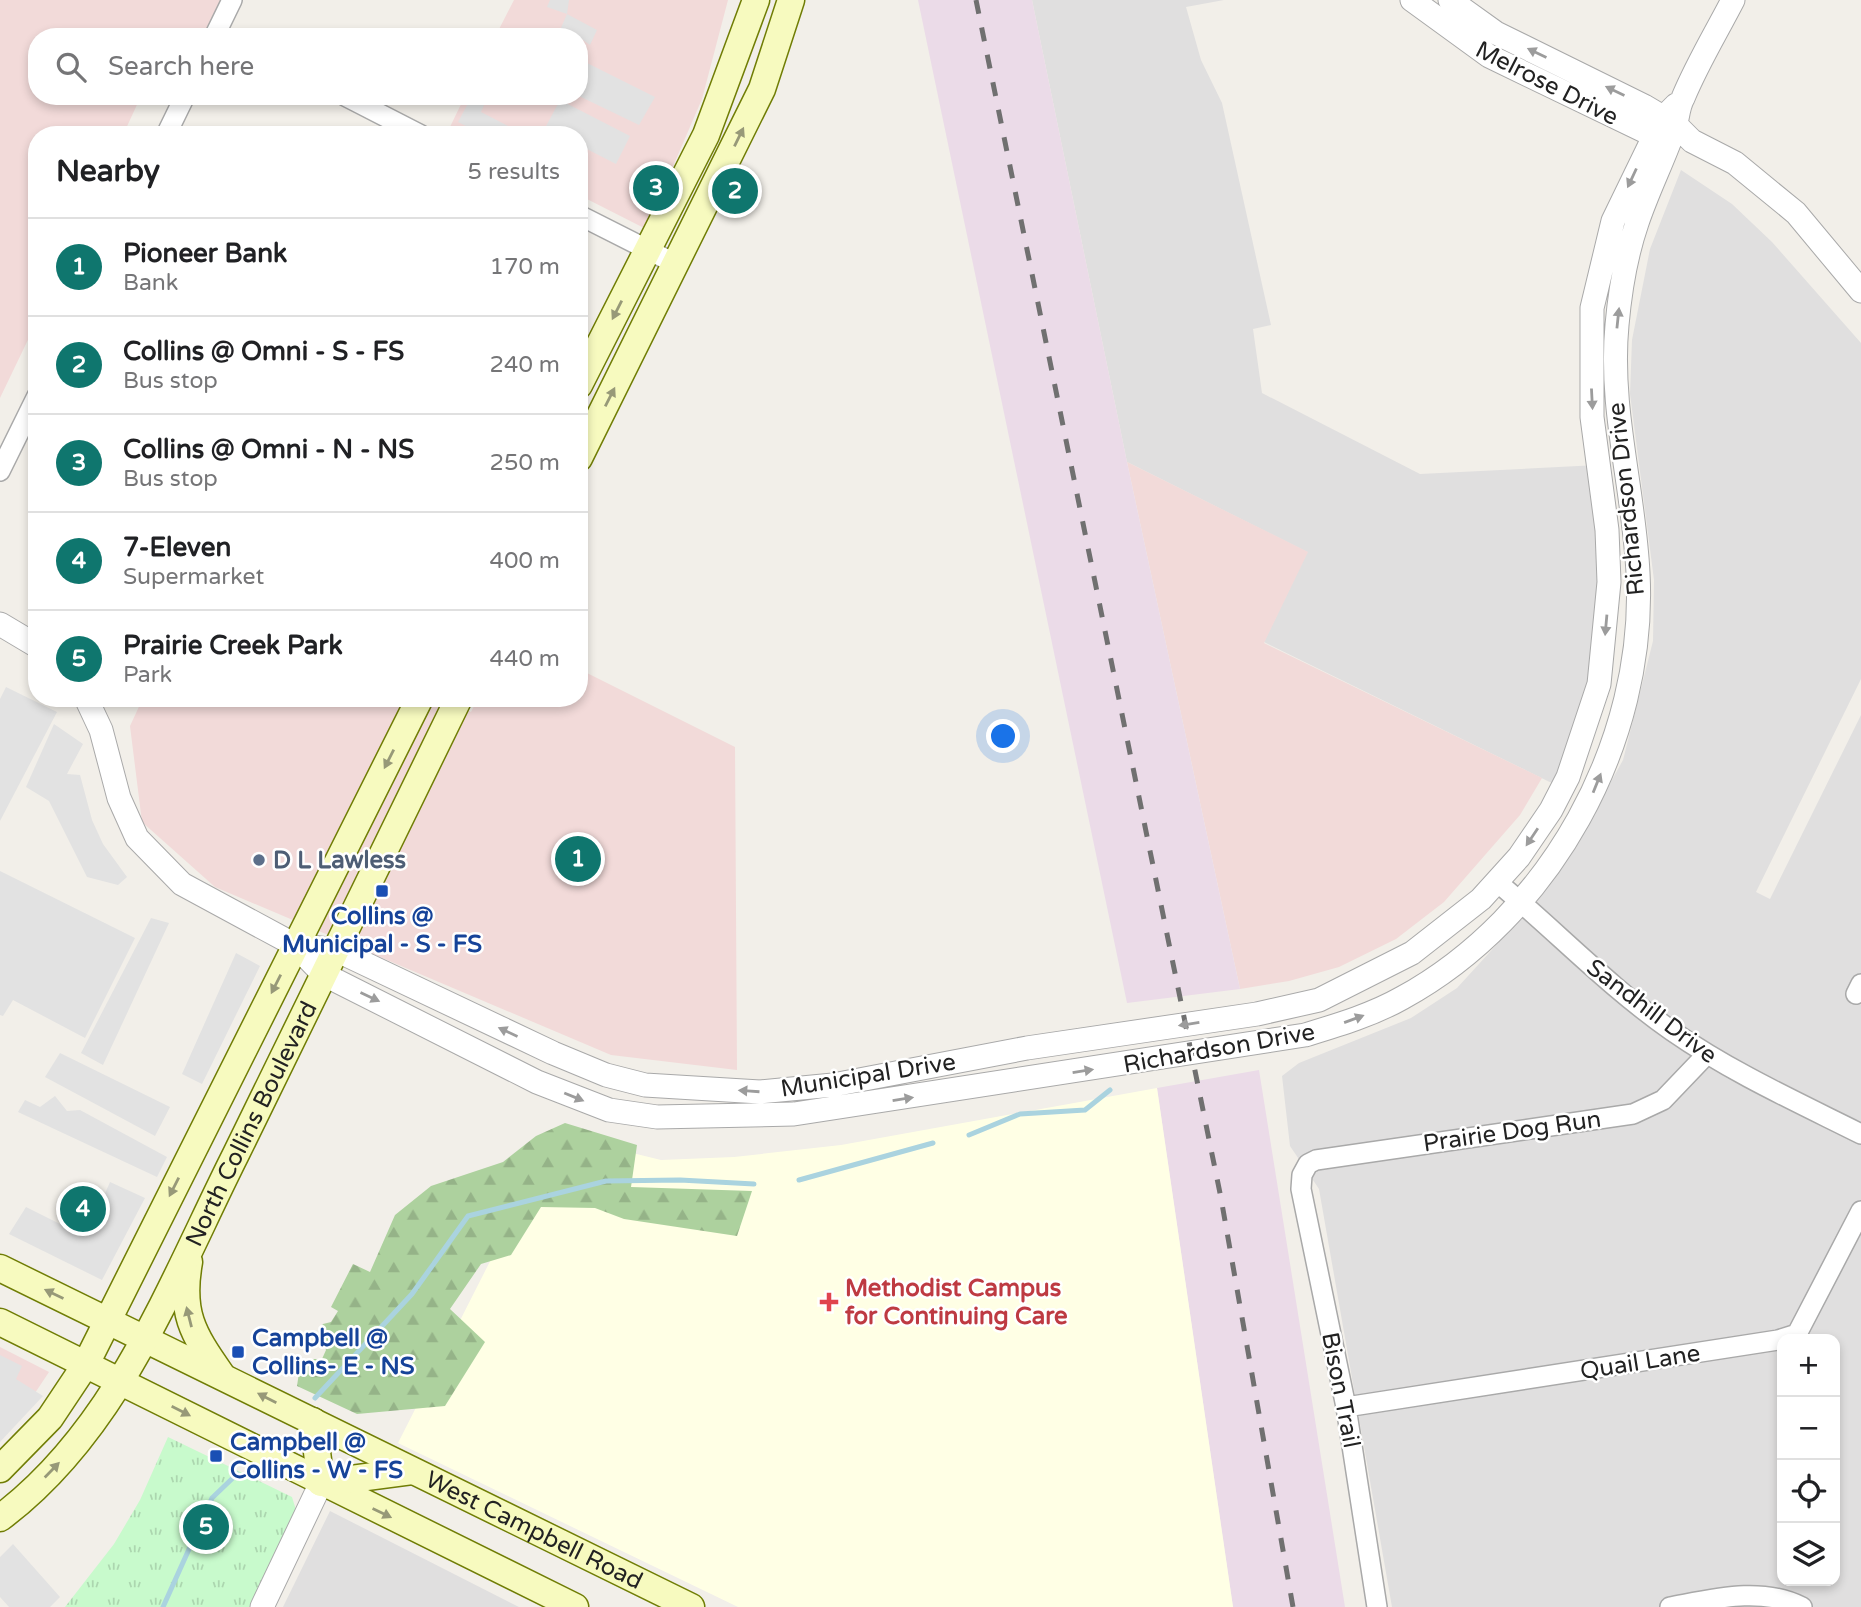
<!DOCTYPE html>
<meta charset="utf-8">
<style>
body{margin:0;font-family:"Varela Round",sans-serif;background:#f2f2f2;color:#202124}
.controls{position:absolute;right:21px;bottom:21px;display:grid;overflow:hidden;border-radius:14px;box-shadow:0 4px 10px #0003}
.controls button{width:63px;height:63px;display:grid;place-items:center;padding:0;border:0;border-bottom:2px solid #e0e0e0;background:#fff;color:#202124;font:35px sans-serif}
.you{position:absolute;left:1004px;top:737px;width:24px;height:24px;margin:-18px;border:5px solid #fff;border-radius:50%;background:#1a73e8;box-shadow:0 0 0 10px #1a73e833}
.badge{display:grid;place-items:center;width:46px;height:46px;border-radius:50%;background:#0f766e;color:#fff;font-size:23px;font-weight:700}
.pin{position:absolute;translate:-50% -50%;border:4px solid #fff;box-shadow:0 2px 7px #0006}
.list{margin:0;padding:0;list-style:none}
h2{display:flex;justify-content:space-between;align-items:center;height:91px;margin:0;padding:0 28px;font-size:30px}
h2 small{font-size:23px;font-weight:400;color:#757577}
.list li{display:grid;grid-template-columns:46px 1fr auto;gap:21px;align-items:center;box-sizing:border-box;height:98px;padding:0 28px;border-top:2px solid #e0e0e0}
.list b{display:block;font-size:26px;white-space:nowrap}
.list p{margin:0;font-size:23px;white-space:nowrap;color:#757577}
.list em{font-size:23px;font-style:normal;color:#757577}
.icon{flex:none;width:38px;height:38px;fill:none;stroke:currentColor;stroke-width:2;stroke-linecap:round;stroke-linejoin:round}
.map{position:relative;flex:none;width:1861px;height:1607px;overflow:hidden}
.search{position:absolute;background:#fff;box-shadow:0 4px 10px #0003;left:28px;top:28px;width:560px;height:77px;display:flex;align-items:center;gap:18px;box-sizing:border-box;padding:0 24px;border-radius:28px;color:#757577;font-size:26px}
.panel{position:absolute;background:#fff;box-shadow:0 4px 10px #0003;left:28px;top:126px;width:560px;height:581px;border-radius:28px}
.map>svg:first-child{display:block}
.residential{fill:#e0dfdf;fill-rule:evenodd}
.commercial{fill:#f2dad9}
.industrial{fill:#ebdbe8}
.education{fill:#ffffe5}
.forest{fill:url(#forest-firs)}
.park{fill:url(#park-tufts)}
.parking{fill:#e2e2e2}
.lines{fill:none;stroke-linecap:round;stroke-linejoin:round}
.stream{stroke:#aad3df;stroke-width:5}
.minor-casing{stroke:#a9a9a9;stroke-width:22}
.tertiary-casing{stroke:#a9a9a9;stroke-width:25}
.secondary-casing{stroke:#707d05;stroke-width:29}
.minor{stroke:#fff;stroke-width:19}
.tertiary{stroke:#fff;stroke-width:23}
.secondary{stroke:#f7fabf;stroke-width:26}
.rail{stroke:#707070;stroke-width:5;stroke-dasharray:14 14;stroke-linecap:butt}
.oneway{fill:#9c9c9c}
.oneway2{fill:#979978}
.service-dot{fill:#5c6f8a;stroke:#fff;stroke-width:2.5}
.transit-dot{fill:#1a4fb4;stroke:#fff;stroke-width:2.5}
.health-dot{fill:#e0444e;stroke:#fff;stroke-width:2.5}
.labels{text-anchor:middle;stroke-width:5;stroke-linejoin:round;paint-order:stroke}
.street-label{font-size:24px;fill:#222;stroke:#fff}
.service-label{font-size:24px;font-weight:bold;fill:#4e5e75;stroke:#fff;text-anchor:start}
.transit-label{font-size:24px;font-weight:bold;fill:#164399;stroke:#fff;text-anchor:start}
.health-label{font-size:24px;font-weight:bold;fill:#be3a42;stroke:#fff;text-anchor:start}
</style>
<div class="map">
<svg width="1861" height="1607" viewBox="0 0 1861 1607">
<defs>
<pattern id="forest-firs" width="22" height="20" patternUnits="userSpaceOnUse" patternTransform="scale(1.75)"><rect width="22" height="20" fill="#add19e"/><path d="M5 1l3.5 6h-7zM16 11l3.5 6h-7z" fill="#95b388"/></pattern>
<pattern id="park-tufts" width="24" height="20" patternUnits="userSpaceOnUse" patternTransform="scale(1.75)"><rect width="24" height="20" fill="#c8facc"/><path d="M3 7l-1-3M5 7V3M7 7l1-3M15 17l-1-3M17 17v-4M19 17l1-3" fill="none" stroke="#acd6af"/></pattern>
</defs>
<rect width="100%" height="100%" fill="#f2efe9"/>
<path class="residential" d="M1032,0H1224L1186,7L1201,60L1222,103L1271,325L1253,329L1262,393L1420,474L1598,465L1607,619L1562,788L1264,642L1307,552L1127,462Z
M1681,170L1732,204L1772,242L1861,343V679L1756,892L1770,899L1861,715V1607H1392L1319,1189L1290,1146L1282,1076L1299,1063L1411,1018L1457,988L1542,895L1571,854L1623,760L1653,641L1654,580L1630,394L1632,340L1650,249ZM1782,1339H1835V1581H1782Z
M330,1511L519,1607H283Z"/>
<path class="commercial" d="M0,0H223L204,37H37V96H141L123,135H37V321L0,398Z
M514,0H728L702,99L646,229L579,195V135H461L449,129L465,96H579V37H495Z
M1127,462L1308,552L1264,643L1542,778L1520,815L1444,902L1396,939L1339,967L1289,981L1240,989Z
M579,669L735,747L737,1070L611,1055L215,887L142,822L130,726L143,698H443L471,712L478,698H579Z
M0,1347L49,1372L17,1420L0,1439Z"/>
<path class="industrial" d="M918,0H1032L1127,462L1240,989L1127,1003Z
M1259,1070L1345,1607H1233L1157,1088Z"/>
<path class="education" d="M1157,1088L1233,1607H738L398,1443L558,1127L588,1142L661,1160L734,1157L841,1145Z"/>
<path class="forest" d="M565,1123L637,1145L631,1187L752,1191L737,1236L624,1219L595,1208L541,1207L511,1255L481,1264L450,1309L485,1342L445,1406L357,1414L297,1386L301,1359H322L326,1350L318,1332L323,1324L331,1322L338,1311L331,1307L353,1264L370,1272L395,1215L431,1186L503,1162L536,1136Z"/>
<path class="park" d="M168,1437L292,1497L296,1510L250,1607H65L114,1544L140,1500Z"/>
<path class="parking" d="M550,0H569L567,14L597,30L590,45L579,37L560,30L567,14L547,7Z
M579,59L655,97L639,125L579,96Z
M472,96H488L481,112L518,131L516,135H483L458,122Z
M560,100L630,136L616,164L579,145V135H558L545,128Z
M6,687L57,712L0,821V699Z
M54,724L83,744L67,774L80,775L92,820L103,844L127,877L118,885L87,877L49,801L26,787Z
M0,871L135,938L85,1038L13,1000L3,1016L0,1015Z
M151,918L169,923L103,1065L81,1053Z
M236,953L260,966L202,1084L182,1074Z
M60,1053L170,1107L155,1136L45,1077Z
M55,1096L67,1111L80,1110L167,1157L157,1177L18,1112L25,1100L40,1107Z
M110,1182L145,1198L102,1280L9,1234L26,1207L86,1237Z
M0,1355L22,1366L16,1379L43,1396L0,1442Z
M13,1544L60,1597L50,1607H9L0,1597V1557Z"/>
<g class="lines">
<path class="stream" d="M969,1135L1020,1114L1085,1110L1110,1090
M799,1180L933,1143
M315,1398L412,1294L468,1216L606,1181L680,1180L754,1184
M163,1607L212,1498L237,1474"/>
<defs>
<path id="minor" d="M214,37L232,0
M345,96L421,135
M166,135L185,96
M579,215L676,264
M0,471L37,396
M1497,882C1556,931 1609,987 1672,1031C1731,1072 1797,1102 1861,1134
M1856,994L1861,984
M1346,1407L1778,1340L1797,1334L1861,1211
M1377,1607L1346,1407L1301,1189L1302,1175L1308,1164L1316,1160L1633,1114L1663,1100L1707,1054
M1670,1607C1713,1599 1761,1586 1802,1607"/>
<path id="tertiary" d="M1412,0L1489,56L1665,141
M1450,0L1496,33L1644,106L1676,125L1692,141L1735,163L1796,213L1861,291
M0,624L37,646
M86,698L101,730L119,798L137,838L182,884L295,945L323,974L537,1082L609,1110L657,1117L794,1114L1305,1035C1338,1025 1372,1015 1402,998C1550,917 1647,742 1638,573C1634,489 1609,409 1617,325C1620,291 1626,255 1637,223C1648,190 1664,159 1675,127C1678,117 1678,107 1683,98C1697,64 1716,33 1733,0
M295,945L336,950L553,1053L606,1075L645,1085L760,1092L833,1085L1027,1048L1257,1014L1319,1000L1412,953L1481,899L1519,857L1551,810L1568,777L1599,684L1609,582L1607,530L1592,417V308L1613,221L1663,118L1676,105
M262,1607L321,1483"/>
<g id="secondary">
<path d="M579,385L706,135L756,0"/>
<path d="M579,458L762,89L791,0"/>
<path d="M189,1262C180,1312 192,1333 221,1374"/>
<path id="s1" d="M0,1268L691,1607"/>
<path d="M0,1322L575,1607"/>
<path d="M313,1421L321,1483"/>
<path d="M0,1469L50,1418L86,1364L420,698"/>
<path d="M321,1483L412,1471"/>
<path id="s2" d="M0,1518C118,1430 172,1281 236,1154C311,1002 384,850 459,698"/>
</g>
</defs>
<use href="#minor" class="minor-casing"/>
<use href="#tertiary" class="tertiary-casing"/>
<use href="#secondary" class="secondary-casing"/>
<use href="#minor" class="minor"/>
<use href="#tertiary" class="tertiary"/>
<use href="#secondary" class="secondary"/>
<path class="rail" d="M976,0L1221,1198L1293,1607"/>
</g>
<defs><path id="oneway-solid" d="M-6-.8H1V-3.2L6.5 0L1 3.2V.8H-6Z" transform="scale(1.75)"/></defs>
<g class="oneway">
<use href="#oneway-solid" transform="translate(1537 53) rotate(-154)"/>
<use href="#oneway-solid" transform="translate(1615 91) rotate(-154)"/>
<use href="#oneway-solid" transform="translate(1632 178) rotate(115)"/>
<use href="#oneway-solid" transform="translate(1618 318) rotate(-84)"/>
<use href="#oneway-solid" transform="translate(1592 399) rotate(87)"/>
<use href="#oneway-solid" transform="translate(1606 625) rotate(95)"/>
<use href="#oneway-solid" transform="translate(1597 783) rotate(-68)"/>
<use href="#oneway-solid" transform="translate(1532 837) rotate(124)"/>
<use href="#oneway-solid" transform="translate(370 997) rotate(25)"/>
<use href="#oneway-solid" transform="translate(1354 1019) rotate(-20)"/>
<use href="#oneway-solid" transform="translate(1189 1024) rotate(171)"/>
<use href="#oneway-solid" transform="translate(508 1032) rotate(-155)"/>
<use href="#oneway-solid" transform="translate(1083 1071) rotate(-9)"/>
<use href="#oneway-solid" transform="translate(749 1091) rotate(-176)"/>
<use href="#oneway-solid" transform="translate(574 1097) rotate(22)"/>
<use href="#oneway-solid" transform="translate(903 1099) rotate(-9)"/>
</g>
<g class="oneway2">
<use href="#oneway-solid" transform="translate(739 137) rotate(-64)"/>
<use href="#oneway-solid" transform="translate(617 310) rotate(117)"/>
<use href="#oneway-solid" transform="translate(610 397) rotate(-63)"/>
<use href="#oneway-solid" transform="translate(389 759) rotate(117)"/>
<use href="#oneway-solid" transform="translate(276 984) rotate(117)"/>
<use href="#oneway-solid" transform="translate(174 1187) rotate(117)"/>
<use href="#oneway-solid" transform="translate(54 1294) rotate(-154)"/>
<use href="#oneway-solid" transform="translate(189 1317) rotate(-104)"/>
<use href="#oneway-solid" transform="translate(267 1398) rotate(-153)"/>
<use href="#oneway-solid" transform="translate(181 1411) rotate(27)"/>
<use href="#oneway-solid" transform="translate(52 1470) rotate(-46)"/>
<use href="#oneway-solid" transform="translate(382 1513) rotate(26)"/>
</g>
<circle class="service-dot" cx="259" cy="860" r="7"/>
<g class="transit-dot">
<rect x="375" y="884" width="14" height="14" rx="3.5"/>
<rect x="231" y="1345" width="14" height="14" rx="3.5"/>
<rect x="209" y="1449" width="14" height="14" rx="3.5"/>
</g>
<path class="health-dot" d="M825.5 1291.5h7v7h7v7h-7v7h-7v-7h-7v-7h7z"/>
<g class="labels">
<g class="street-label">
<text transform="translate(1547 83) rotate(27)" y="8">Melrose Drive</text>
<text transform="translate(1626 499) rotate(-96)" y="8">Richardson Drive</text>
<text transform="translate(1652 1011) rotate(37)" y="8">Sandhill Drive</text>
<text transform="translate(1219 1048) rotate(-10)" y="8">Richardson Drive</text>
<text transform="translate(868 1075) rotate(-9)" y="8">Municipal Drive</text>
<text dy="8" stroke="none"><textPath href="#s2" startOffset="472">North Collins Boulevard</textPath></text>
<text transform="translate(1512 1131) rotate(-8)" y="8">Prairie Dog Run</text>
<text transform="translate(1640 1362) rotate(-9)" y="8">Quail Lane</text>
<text transform="translate(1341 1390) rotate(79)" y="8">Bison Trail</text>
<text dy="8" stroke="none"><textPath href="#s1" startOffset="595">West Campbell Road</textPath></text>
</g>
<g class="service-label">
<text x="273" y="868">D L Lawless</text>
</g>
<g class="transit-label">
<text x="382" y="924" text-anchor="middle">Collins @<tspan x="382" dy="28">Municipal - S - FS</tspan></text>
<text x="252" y="1346">Campbell @<tspan x="252" dy="28">Collins- E - NS</tspan></text>
<text x="230" y="1450">Campbell @<tspan x="230" dy="28">Collins - W - FS</tspan></text>
</g>
<g class="health-label">
<text x="845" y="1296">Methodist Campus<tspan x="845" dy="28">for Continuing Care</tspan></text>
</g>
</g>
</svg>
<div class="controls">
<button>+</button>
<button>−</button>
<button><svg class="icon" aria-label="locate" viewBox="0 0 24 24"><circle cx="12" cy="12" r="6"/><path d="M12 2v4M12 18v4M2 12h4M18 12h4"/></svg></button>
<button><svg class="icon" aria-label="layers" viewBox="0 0 24 24"><path d="M12 4l9 5-9 5-9-5zM3 14l9 5 9-5"/></svg></button>
</div>
<div class="you"></div>
<div class="pin badge" style="left:578px;top:859px">1</div>
<div class="pin badge" style="left:735px;top:191px">2</div>
<div class="pin badge" style="left:656px;top:188px">3</div>
<div class="pin badge" style="left:83px;top:1209px">4</div>
<div class="pin badge" style="left:206px;top:1527px">5</div>
<div class="search"><svg class="icon" aria-label="search" viewBox="0 0 24 24"><circle cx="10" cy="10" r="6"/><path d="M15 15l6 6"/></svg>Search here</div>
<section class="panel">
<h2>Nearby<small>5 results</small></h2>
<ul class="list">
<li><span class="badge">1</span><div><b>Pioneer Bank</b><p>Bank</p></div><em>170 m</em></li>
<li><span class="badge">2</span><div><b>Collins @ Omni - S - FS</b><p>Bus stop</p></div><em>240 m</em></li>
<li><span class="badge">3</span><div><b>Collins @ Omni - N - NS</b><p>Bus stop</p></div><em>250 m</em></li>
<li><span class="badge">4</span><div><b>7-Eleven</b><p>Supermarket</p></div><em>400 m</em></li>
<li><span class="badge">5</span><div><b>Prairie Creek Park</b><p>Park</p></div><em>440 m</em></li>
</ul>
</section>
</div>
